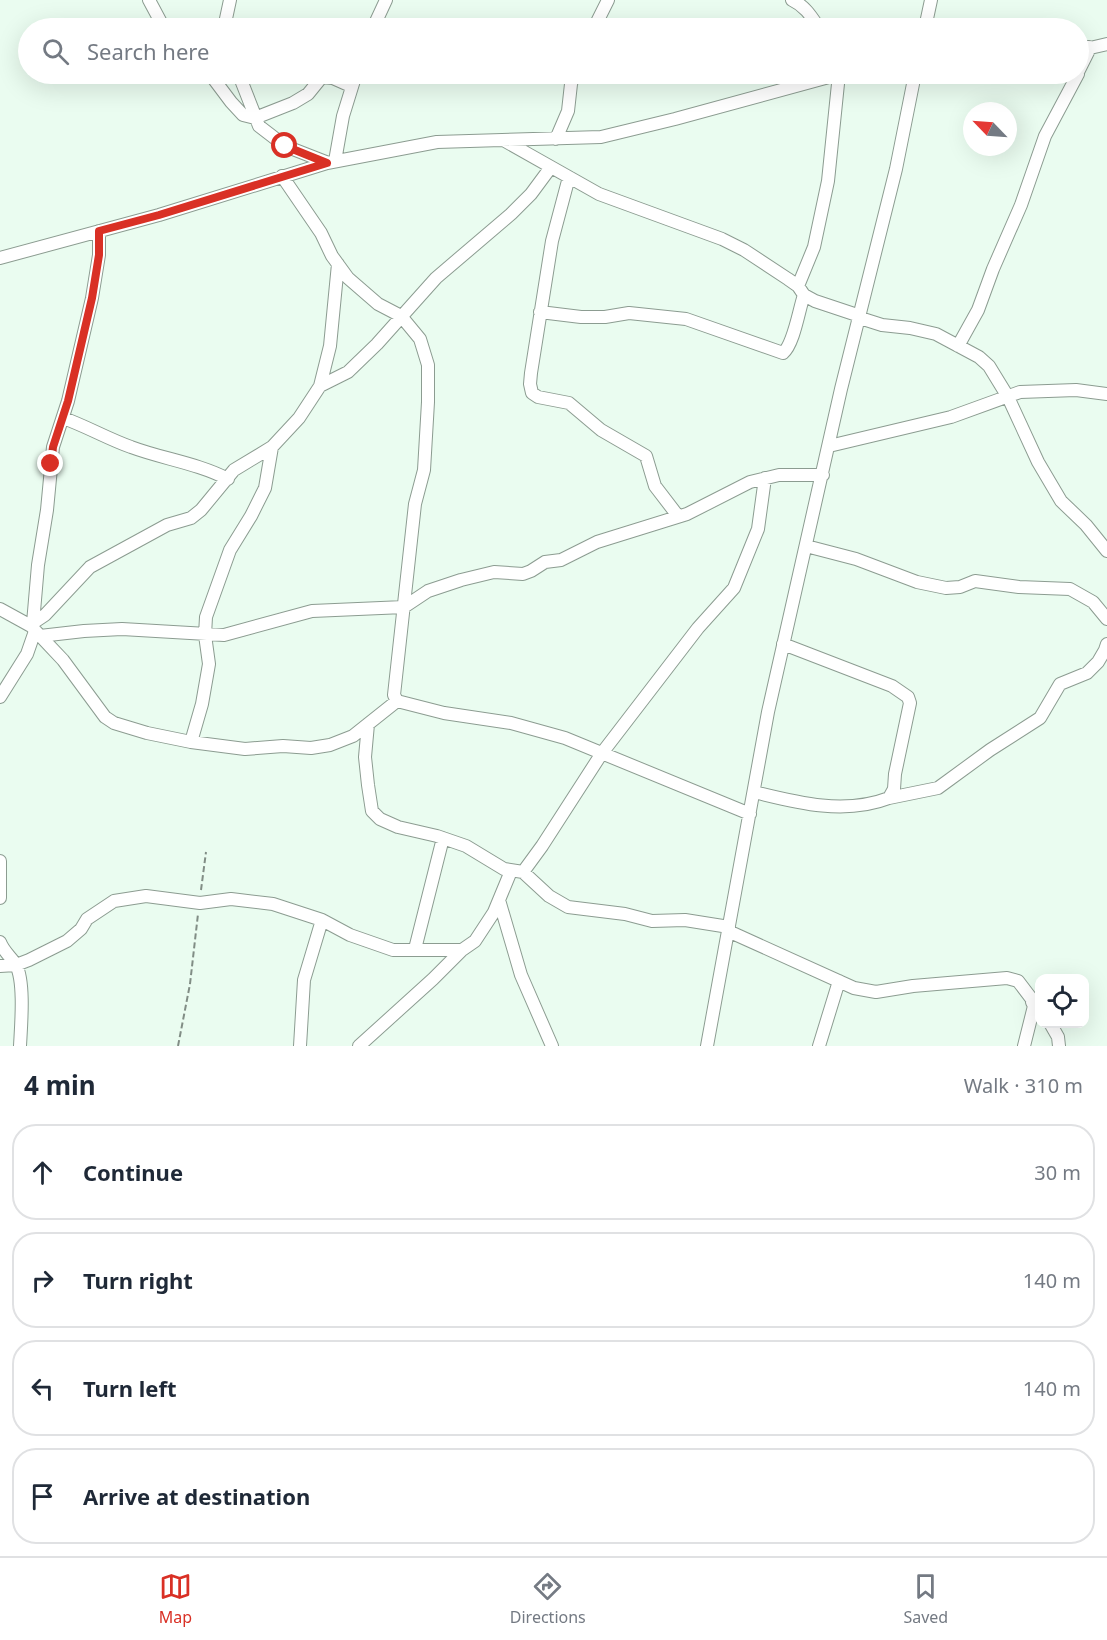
<!DOCTYPE html>
<meta charset="utf-8">
<style>
body{margin:0;font-family:"Noto Sans",sans-serif;background:#f6f6f7;color:#1f2937}
.controls{position:absolute;right:18px;bottom:18px;display:grid;overflow:hidden;border-radius:12px;box-shadow:0 6px 24px #0002}
.controls button{width:54px;height:54px;display:grid;place-items:center;padding:0;border:0;border-bottom:2px solid #e0e1e3;background:#fff;color:#1f2937;font:30px sans-serif}
.compass{position:absolute;left:963px;top:102px;width:54px;height:54px;border-radius:50%;background:#fff;box-shadow:0 6px 24px #0002;rotate:295deg}
.stop{position:absolute;width:18px;height:18px;margin:-14px;border:4px solid #d93025;border-radius:50%;background:#fff}
.stop.end{background:#d93025;border-color:#fff;box-shadow:0 2px 6px #0008}
.list{margin:0;padding:0;list-style:none}
h2{display:flex;justify-content:space-between;align-items:center;height:78px;margin:0;padding:0 24px;font-size:26px}
h2 small{font-size:20px;font-weight:400;color:#747a83}
.list li{display:grid;grid-template-columns:39px 1fr auto;gap:18px;align-items:center;box-sizing:border-box;height:96px;margin:0 12px 12px;padding:0 12px;border:2px solid #e0e1e3;border-radius:24px}
.list b{display:block;font-size:22px;white-space:nowrap}
.list em{font-size:20px;font-style:normal;color:#747a83}
.icon{flex:none;width:33px;height:33px;fill:none;stroke:currentColor;stroke-width:2;stroke-linecap:round;stroke-linejoin:round}
.map{position:relative;flex:none;width:1107px;height:1046px;overflow:hidden}
.search{position:absolute;background:#fff;box-shadow:0 6px 24px #0002;left:18px;right:18px;top:18px;height:66px;display:flex;align-items:center;gap:15px;box-sizing:border-box;padding:0 21px;border-radius:33px;color:#747a83;font-size:22px}
.sheet{height:510px;background:#fff}
nav{display:flex;justify-content:space-around;align-items:center;box-sizing:border-box;height:84px;border-top:2px solid #e0e1e3;background:#fff;font-size:16px;color:#747a83}
nav a{display:grid;justify-items:center;gap:3px}
nav .on{color:#d93025}
.map>svg:first-child{display:block}
.lines{fill:none;stroke-linecap:round;stroke-linejoin:round}
.minor-casing{stroke:#8c9c91;stroke-width:14}
.path{stroke:#818d85;stroke-width:2;stroke-dasharray:6 3;stroke-linecap:butt}
.minor{stroke:#fff;stroke-width:12}
.route{stroke:#d93025;stroke-width:8}
</style>
<div class="map">
<svg width="1107" height="1046" viewBox="0 0 1107 1046">
<rect width="100%" height="100%" fill="#eafcf0"/>
<g class="lines">
<defs>
<path id="minor" d="M149,0L164,28
M792,0C805,6 811,16 819,28
M224,28L230,0
M373,28L386,0
M594,28L608,0
M925,28L931,0
M1078,47H1089L1090,48L1107,44
M1078,72L1090,48
M210,74L231,102L243,115L255,118L293,103L308,94L321,78
M237,74L241,80L259,126L285,146L326,162
M289,74L333,78L351,86
M556,139L568,111L571,84L574,74
M505,141L599,194L722,239L744,250L788,279L798,286L804,295L815,301L860,316
M335,161L343,116L356,74
M282,176L321,233L332,256L348,278L378,304L401,316L420,339L428,365V402L424,470L415,504L394,695L397,701L444,713L511,723L565,738L750,814
M569,177L552,241L531,373L530,384L532,393L538,397L569,403L601,430L646,456L655,486L678,516
M0,258L159,215L327,163L437,142L601,137L675,119L840,74
M798,286L814,247L828,181L839,74
M540,312L581,317H605L629,313L686,319L783,353C794,344 799,309 804,295
M860,318L882,325L910,328L936,334L979,357L989,366L1008,397L1038,462L1061,501L1086,525L1107,551
M958,346L978,310L993,269L1021,205L1045,136L1078,74
M320,386L330,346L338,264
M63,418C86,426 108,439 131,447C163,459 197,463 228,479
M829,446L951,417L1020,392L1076,390L1107,394
M806,546L856,559L917,582L946,588L960,587L975,581L1019,587L1070,589L1093,602L1107,619
M0,609L31,626L45,641L63,660L105,717L114,723L147,733L191,742L245,749L283,746L311,748L330,745L353,736L397,701
M33,623L45,615L90,567L167,525L191,518L201,510L234,470L272,447L299,418L320,386L348,372L377,344L436,278L511,214L531,194L551,167
M31,625L33,623L38,565L47,510L53,447L68,401L92,298L99,255V231
M40,636L84,631L122,629L224,635L312,611L404,607L428,591L461,580L494,572L523,574L531,571L545,562L561,560L597,542L687,514L750,482L779,475H823
M0,697L27,654L35,631
M368,724L365,757L368,785L372,811L380,819L398,827L437,836L466,846L504,869L523,872L549,896L568,907L625,914L652,921L685,920L729,927
M191,742L202,704L209,664L205,635L206,617L230,550L251,516L265,488L272,447
M754,792C798,803 845,815 889,798L894,789L895,774L910,703L908,697L892,686L783,644
M889,798L938,788L990,750L1040,718L1060,684L1087,673L1098,662L1105,650L1107,644
M0,861V898
M523,872L542,846L602,753L698,628L734,588L758,529L765,478
M499,900L521,975L552,1046
M728,931L854,988L876,992L913,986L1007,978L1018,981L1040,1010
M0,942C3,951 12,958 16,965C25,982 21,1026 20,1046
M415,949L443,838
M0,966L16,965L29,960L67,941L81,929L87,919L114,901L146,896L200,903L231,899L273,904L322,920L350,935L393,950H462
M1050,1023L1058,1037L1059,1046
M300,1046L304,980L322,920
M359,1046L433,979L462,950L475,941L494,912L511,871
M707,1046L768,712L841,389L896,169L915,74
M819,1046L839,981
M1024,1046L1034,1006L1032,1002"/>
</defs>
<use href="#minor" class="minor-casing"/>
<path class="path" d="M201,890L206,852
M178,1046L190,984L198,914"/>
<use href="#minor" class="minor"/>
</g>
<g class="lines">
<path class="route" d="M51,464L53,447L68,401L92,298L99,255V231L159,215L327,163L285,146"/>
</g>
</svg>
<div class="controls">
<button><svg class="icon" aria-label="locate" viewBox="0 0 24 24"><circle cx="12" cy="12" r="6"/><path d="M12 2v4M12 18v4M2 12h4M18 12h4"/></svg></button>
</div>
<svg class="compass" viewBox="-18 -18 36 36"><path d="M0-13l5 13h-10z" fill="#e53935"/><path d="M0 13l5-13h-10z" fill="#747a83"/></svg>
<div class="stop" style="left:285px;top:146px"></div>
<div class="stop end" style="left:51px;top:464px"></div>
<div class="search"><svg class="icon" aria-label="search" viewBox="0 0 24 24"><circle cx="10" cy="10" r="6"/><path d="M15 15l6 6"/></svg>Search here</div>
</div>
<section class="sheet">
<h2>4 min<small>Walk · 310 m</small></h2>
<ul class="list">
<li><svg class="icon" aria-label="ahead" viewBox="0 0 24 24"><path d="M12 20V5M6 11l6-6 6 6"/></svg><div><b>Continue</b></div><em>30 m</em></li>
<li><svg class="icon" aria-label="right" viewBox="0 0 24 24"><path d="M7 20v-9h11M14 6l5 5-5 5"/></svg><div><b>Turn right</b></div><em>140 m</em></li>
<li><svg class="icon" aria-label="left" viewBox="0 0 24 24"><path d="M17 20v-9H6M10 6l-5 5 5 5"/></svg><div><b>Turn left</b></div><em>140 m</em></li>
<li><svg class="icon" aria-label="arrive" viewBox="0 0 24 24"><path d="M6 21V4h12l-3 4 3 4H6"/></svg><div><b>Arrive at destination</b></div></li>
</ul>
</section>
<nav>
<a class="on"><svg class="icon" aria-label="map" viewBox="0 0 24 24"><path d="M3 6l6-2 6 2 6-2v14l-6 2-6-2-6 2zM9 4v14M15 6v14"/></svg>Map</a>
<a><svg class="icon" aria-label="directions" viewBox="0 0 24 24"><path d="M12 3l9 9-9 9-9-9zM9 14v-3h6M13 9l2 2-2 2"/></svg>Directions</a>
<a><svg class="icon" aria-label="saved" viewBox="0 0 24 24"><path d="M7 4h10v16l-5-4-5 4z"/></svg>Saved</a>
</nav>
